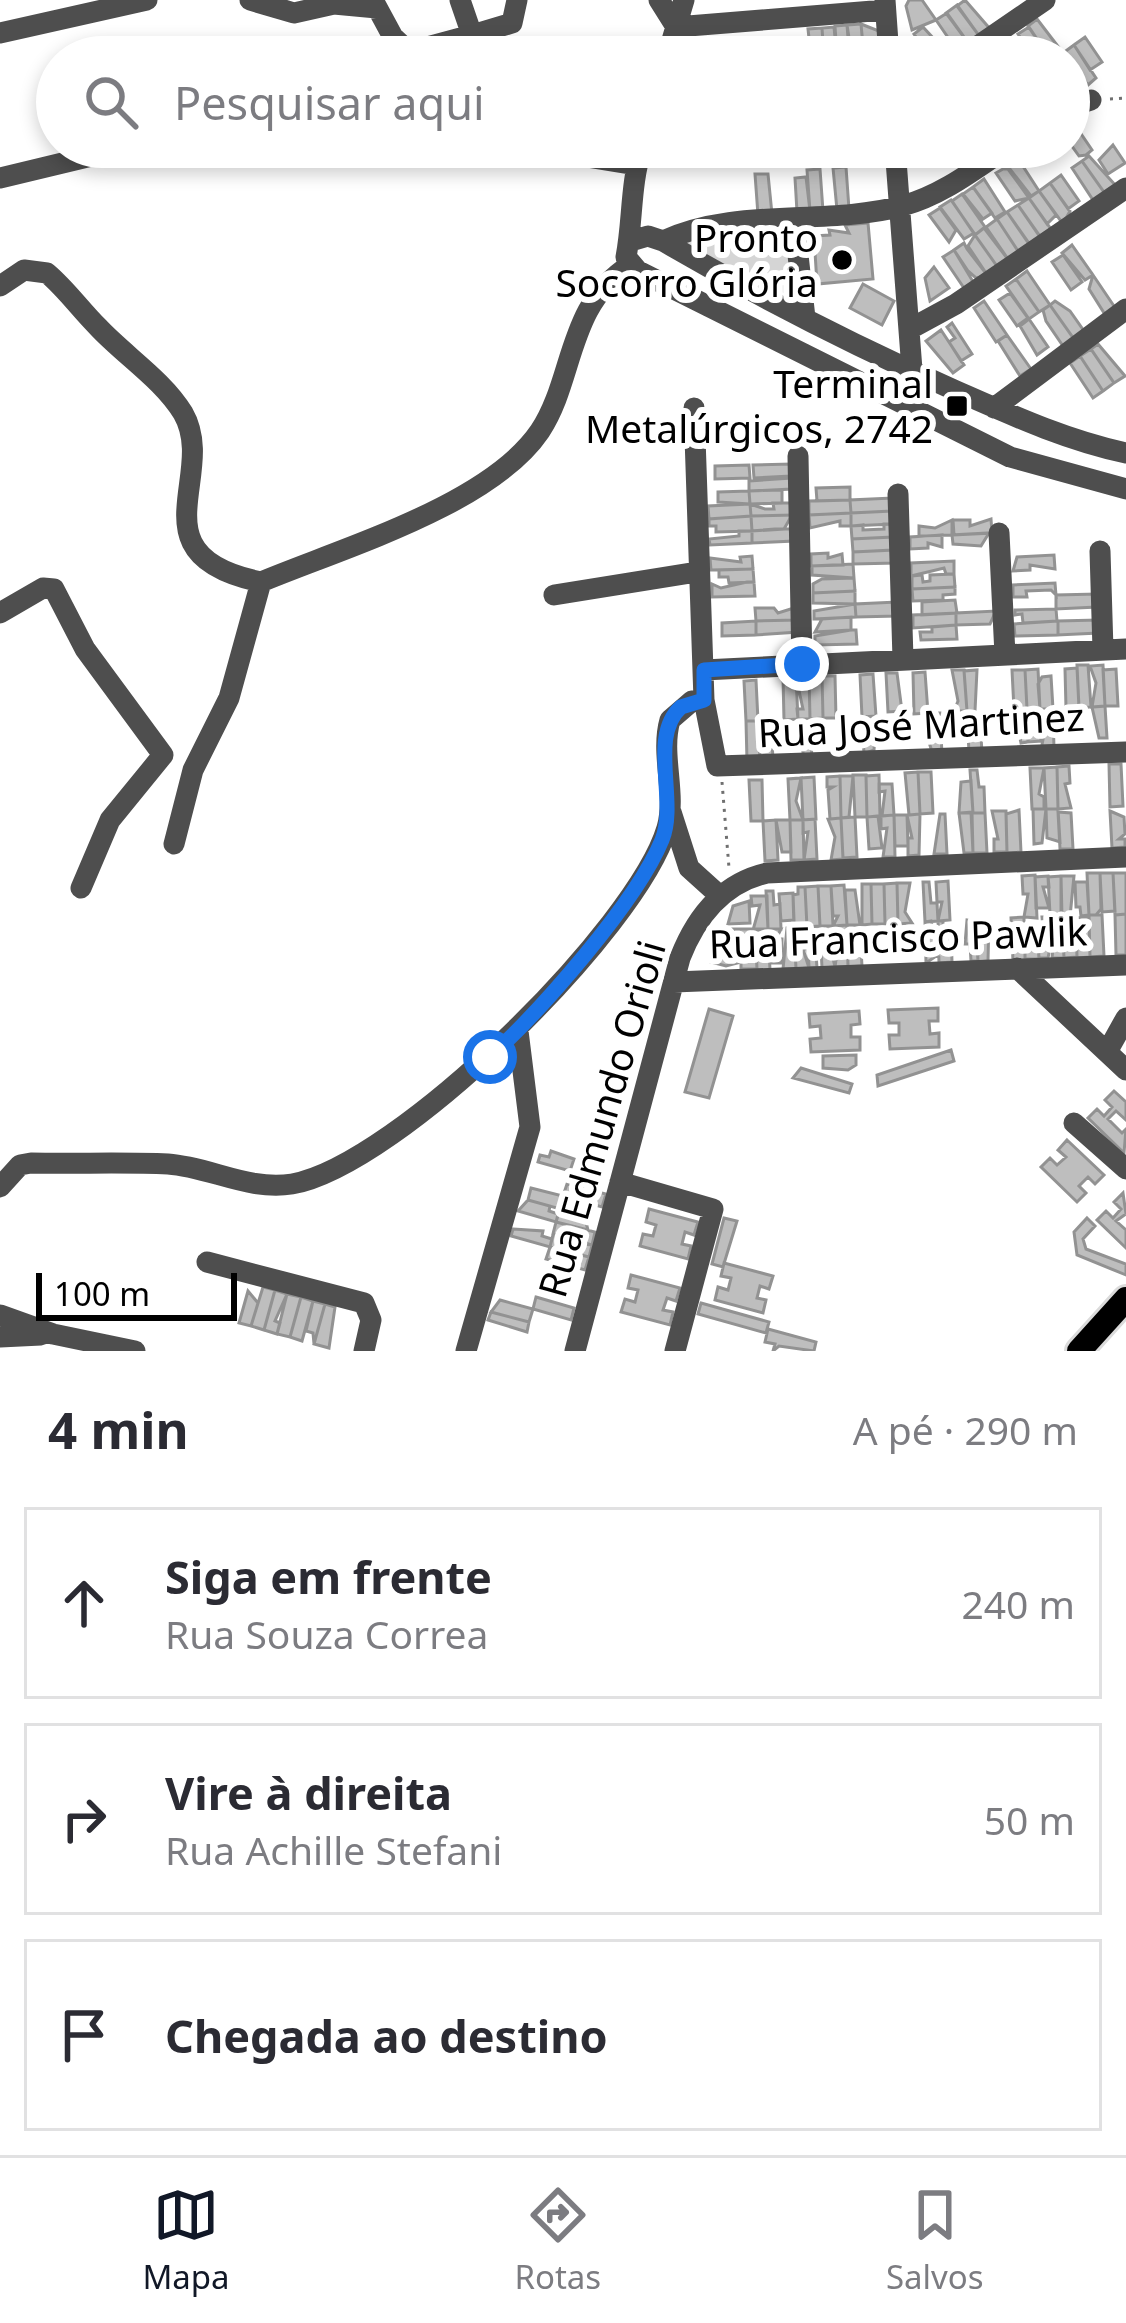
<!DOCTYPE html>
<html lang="pt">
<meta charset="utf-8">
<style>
body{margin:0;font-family:"Noto Sans",sans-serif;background:#f2f2f3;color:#2b2b33}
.scale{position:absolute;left:36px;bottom:30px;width:201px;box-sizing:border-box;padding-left:12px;border:6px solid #000;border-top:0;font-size:33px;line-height:42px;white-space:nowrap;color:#000;-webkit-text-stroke:9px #fff;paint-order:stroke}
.stop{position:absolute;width:36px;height:36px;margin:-27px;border:9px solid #1a73e8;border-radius:50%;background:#fff}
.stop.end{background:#1a73e8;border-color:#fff;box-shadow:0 3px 12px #0008}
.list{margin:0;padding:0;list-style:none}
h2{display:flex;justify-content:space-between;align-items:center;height:156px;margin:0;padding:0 48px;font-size:51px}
h2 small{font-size:39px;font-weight:400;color:#7c7c81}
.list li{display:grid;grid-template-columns:78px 1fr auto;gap:36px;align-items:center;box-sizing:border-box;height:192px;margin:0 24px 24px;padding:0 24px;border:3px solid #e1e1e2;border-radius:0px}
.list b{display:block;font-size:45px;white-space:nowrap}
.list p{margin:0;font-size:39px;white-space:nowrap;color:#7c7c81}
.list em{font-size:39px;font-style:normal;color:#7c7c81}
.icon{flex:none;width:66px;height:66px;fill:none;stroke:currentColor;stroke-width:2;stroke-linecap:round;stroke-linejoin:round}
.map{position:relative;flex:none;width:1126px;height:1351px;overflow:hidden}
.search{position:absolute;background:#fff;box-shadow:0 6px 18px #0003;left:36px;right:36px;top:36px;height:132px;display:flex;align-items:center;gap:30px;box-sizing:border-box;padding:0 42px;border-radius:66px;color:#7c7c81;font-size:45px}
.sheet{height:804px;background:#fff}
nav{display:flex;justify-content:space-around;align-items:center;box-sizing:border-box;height:168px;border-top:3px solid #e1e1e2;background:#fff;font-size:33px;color:#7c7c81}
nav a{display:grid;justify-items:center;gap:6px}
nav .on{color:#111827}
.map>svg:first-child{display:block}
.green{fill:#d5d5d5}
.building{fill:#bebebe;stroke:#929292;stroke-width:3}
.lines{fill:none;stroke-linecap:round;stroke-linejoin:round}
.major-casing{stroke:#dbdbdb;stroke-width:30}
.path{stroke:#707070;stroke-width:3;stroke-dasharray:3 6;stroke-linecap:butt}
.minor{stroke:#4e4e4e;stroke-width:21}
.major{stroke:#000;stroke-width:24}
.route{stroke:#1a73e8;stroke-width:15}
.poi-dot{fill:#000;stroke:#fff;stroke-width:4.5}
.labels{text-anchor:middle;stroke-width:12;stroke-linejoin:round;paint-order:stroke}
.poi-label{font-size:39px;fill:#000;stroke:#fff;text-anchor:end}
.street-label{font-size:39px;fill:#000;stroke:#fff}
</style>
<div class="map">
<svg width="1126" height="1351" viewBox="0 0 1126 1351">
<rect width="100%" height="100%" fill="#fff"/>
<path class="green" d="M791,222L796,299L685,245L689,235Z"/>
<path class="building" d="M922,0L936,20L912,30L906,6L909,0Z
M965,0L991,30L980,37L957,6Z
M957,5L980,37L969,44L946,13Z
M947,13L969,44L958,52L936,20Z
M1037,19L1063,53L1057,57H1049L1028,26Z
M861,24L879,31L884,57H864Z
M861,24L864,57H852L847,25Z
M847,25L849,51L847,57H837L835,26Z
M834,27L837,57H824L822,28Z
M923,27L934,39L946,57H930L914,34Z
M1029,27L1049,57H1036L1032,46L1028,48L1018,34Z
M822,28L824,57H811L808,29Z
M1085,37L1102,62L1090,70L1074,45Z
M1074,45L1096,78L1088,85L1063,53Z
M1071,119L1092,150L1086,155L1079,156L1069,142Z
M1113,145L1125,163L1108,174L1099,160Z
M1089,156L1117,187L1106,195L1082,161Z
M1017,157L1039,191L1031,196L1006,164Z
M1082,161L1106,195L1095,203L1072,168Z
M846,167L849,209L837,210L833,168Z
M820,169L823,211H810L807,170Z
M1003,169H1008L1029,198L1015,201L996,173Z
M755,174H768L772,214L758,215Z
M1061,175L1079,201L1068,209L1050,183Z
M806,177L810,211L797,212L795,178Z
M984,179L1005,212L995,218L973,187Z
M1050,183L1070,211L1063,224L1039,191Z
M973,187L992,213L983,219L963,194Z
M1039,191L1056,215L1047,224L1029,198Z
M962,194L985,227L975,235L952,201Z
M1029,198L1053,232L1042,240L1018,205Z
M951,200L974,233L964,239L940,207Z
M1018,205L1042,239L1031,246L1007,212Z
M940,208L956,230L949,242L929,215Z
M1007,212L1031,247L1020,254L997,219Z
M997,219L1020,254L1010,262L986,227Z
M868,223L873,279L817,284L814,236L830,235L829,230L849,233L845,225Z
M984,228L1010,262L999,269L975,235Z
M975,235L999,269L988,276L968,246Z
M964,243L967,249L988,276L976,278L968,271L954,250Z
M1072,245L1093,275L1085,280L1062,253Z
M954,250L975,285L966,291L943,257Z
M1063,255L1082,282L1071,290L1052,262Z
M934,267L949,288L930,301L925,278Z
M1027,271L1050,305L1039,312L1016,279Z
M1093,275L1116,309L1106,316L1089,289Z
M1016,279L1039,312L1029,319L1006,286Z
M863,284L894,301L882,325L850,308Z
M1010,293L1028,318L1017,326L999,300Z
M984,301L1007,335L996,342L974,308Z
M1055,301L1070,311L1084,331L1074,339L1050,305Z
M1050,305L1074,339L1063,346L1046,321L1043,310Z
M1029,319L1048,347L1037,355L1020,326Z
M952,323L972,354L961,361L949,342L955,338L947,327Z
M941,330L964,365L953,373L926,341Z
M1007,335L1031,369L1020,376L998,341Z
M1098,344L1125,376L1114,383L1091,349Z
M1091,349L1114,383L1103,391L1080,356Z
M1080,356L1103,391L1093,398L1070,363Z
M791,464V476L754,478L753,465Z
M749,465L750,478L715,479V466Z
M792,478V489L749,491V481Z
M850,487V500L817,501L816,488Z
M782,490V503L750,504L749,491Z
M749,491L750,504L718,502V492Z
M892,498V511L851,513L850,500Z
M850,500L851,513L809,515V501Z
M773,503H792L793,515L751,516L750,504L765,509H774Z
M750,504L751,516L709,519L708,506Z
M893,511V524L851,526V513Z
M851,513V526H840V521L810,528L809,515Z
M792,515L784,529L752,531L751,516Z
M751,516L752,531L716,532V526H709V519Z
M991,519L992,533L954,535L953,520H970V526Z
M952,520V535L919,536V526L935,528Z
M884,524H893V537L852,539L851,526L863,525V530L884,529Z
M775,529H793L794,541L752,543V531Z
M739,531H752V543L710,545L709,539L739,536Z
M989,533L981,546L953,544L952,535Z
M942,535V547L928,543V548L910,549V537Z
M892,537L893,550L853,552L852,539Z
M895,550L896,563L853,564V552Z
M828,553V558L842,554L843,565L811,566V554Z
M1054,555L1055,569L1030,565V570L1013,571L1017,557Z
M752,556L753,569L711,570L710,558L741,562L740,557Z
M954,561V574H946L944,568L911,576V563Z
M853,564L854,578L812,575V566Z
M753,569L754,582L729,583L728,577H719V570Z
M954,574L955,587L912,589V576L922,575L923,582L930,581V575Z
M854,578L855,591L813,593V584L822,579Z
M747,582H754L755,596L712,597V584L721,588Z
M1055,583L1056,595L1051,590L1026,591L1027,597H1013V585Z
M955,587V594L943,595V600L913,601L912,589Z
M855,591V604L813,603V593Z
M1097,594V607L1056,609V595Z
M955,600L957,613L922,615V602Z
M897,602V616L856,617L855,604Z
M855,604L856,617L814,619V611Z
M797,607L798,620L756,621L755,608H774L778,613Z
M1056,609L1057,621L1023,623L1022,614L1015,615V610Z
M996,611L990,624L956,625V613Z
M956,613V625L913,628V615Z
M851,617V630L815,632L822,619Z
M797,620L798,632L756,635V621Z
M1098,620V633L1058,635V621Z
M756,621V635L722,636V623Z
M1058,621V635L1015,636L1014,624Z
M956,625L957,639L921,640L920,632H932V627Z
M851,630H856L857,644L815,645V636Z
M1077,665H1088L1091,707L1079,708Z
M1103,665L1105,706L1092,707L1096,683L1090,666Z
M1077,668L1079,708H1066L1065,669Z
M1038,669L1040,709H1027L1025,670Z
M1116,669L1118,706H1105L1103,670Z
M952,670H964L967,711H954L958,701Z
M977,670L975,711H967L964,671Z
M1012,670H1025L1027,709L1014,710Z
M925,672L928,713L914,714L913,673Z
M886,673H897L902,711L888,712Z
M873,674L876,716L862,717L860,675Z
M809,676H822L823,718L810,719Z
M822,676H835L836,718H823Z
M1051,676L1053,709H1040L1038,684L1042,677Z
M783,677H796L798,719L784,720Z
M796,677H809L810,719H798L797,709H803Z
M756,680L758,721H746L744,681Z
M1105,706L1107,738H1099L1092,707Z
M1027,709L1028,742L1021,743L1014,710Z
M1027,709H1040L1041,741L1028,742Z
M1040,709H1053L1054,749L1041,750L1045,729L1041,730Z
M967,711H975L980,722L982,752L969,753Z
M934,713H940L942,755H933L928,739V719Z
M876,716L874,750L864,754L862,717Z
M798,719H810L812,760L804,759Z
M771,720L773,760L760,761L758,721Z
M746,721H758L760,761H747Z
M1109,764H1121L1123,806L1110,807Z
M1069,766L1070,783L1065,784L1071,808L1058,809L1057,767Z
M1057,767L1058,809H1046L1044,768Z
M1030,768H1044L1039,794L1044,797V809H1032Z
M970,770H977L979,787H984L985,813H973Z
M918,772L920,814L909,815L905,773Z
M918,772H931L933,813L920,814Z
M853,775H866L867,817H855Z
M879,775L880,816L867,817L866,776Z
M840,776H853L849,817L841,818Z
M840,776L841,818L830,819L828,790L833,787H827V777Z
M814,777L816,819L803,820L801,778Z
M801,778L796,801L803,820H790L788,779Z
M749,780H762L763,821H751Z
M971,781L973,813H959L961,782Z
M879,784H892L894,815L882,816L885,791L879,792Z
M1033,809H1046L1042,843L1034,844Z
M1046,809H1058L1060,842L1047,838Z
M1019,810L1021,852L1007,853L1006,814Z
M992,811H1006L1007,852H994V839H998Z
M1110,811L1124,817L1125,834L1119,839H1125V847L1112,848Z
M971,812L973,853H964L959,813Z
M1058,812L1071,813L1073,849H1060Z
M972,813H985L987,853H973Z
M920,814L919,855L908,856V838H912L907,815Z
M940,814H945L947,854H934Z
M894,815L895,857H883L887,828L881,829V816Z
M894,815H907L908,846H895Z
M878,816L882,848L869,849L867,817Z
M855,817L857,857L843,858L841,818Z
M841,818L843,859L831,860L835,837L828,819Z
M815,819L817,859L804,860L808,832L803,833V820Z
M776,820L778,860L765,861L763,821Z
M776,820H790L791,852H782Z
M790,820H803L804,860H791Z
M1087,873H1100L1101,909L1096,915H1089Z
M1100,873H1113L1115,911L1102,912Z
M1113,873H1126V914L1115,915Z
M1035,875L1037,918L1024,917L1028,894H1023L1022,876Z
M1048,876L1049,887H1043L1049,908H1036L1035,877Z
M1061,876H1074L1070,917H1062Z
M1061,876V914H1050L1048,877Z
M948,881L950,920L938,921L942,902H937L936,882Z
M923,882H929L931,903H937L938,921L925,922Z
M1075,882H1087L1089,915L1081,916L1080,907H1076Z
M897,883H910L905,912L912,923L898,924Z
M897,883L898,924H885L884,884Z
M862,884H871L872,924L862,925Z
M871,884H884L885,924H872Z
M844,885L847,925L833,926L838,916H833L831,886Z
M818,886L820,926L807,927L805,887Z
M818,886H831L833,926H820Z
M798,887H805L807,927L794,928L793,895L798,894Z
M845,890H855L860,925H847Z
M766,891H773L774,905L780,904L781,929H768Z
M793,893L794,920L781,921L779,894Z
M751,896H767L768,929L753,930L760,905L752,906Z
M749,901L750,923L728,924L733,906Z
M1126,914V955H1116L1115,915Z
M1089,915H1102L1104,956L1090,957Z
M1076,916L1077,957L1064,958L1062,917Z
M1024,917V938L1019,943H1025V960L1013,961L1011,918Z
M1042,917H1050L1051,943L1048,958H1039L1037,928H1043Z
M1056,917H1062L1064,958H1052Z
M1089,917L1090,957L1077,958L1076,918Z
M989,919L988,961L978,962L976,920Z
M967,920L976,922L978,961H971L970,944H965Z
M931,921L939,954L926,963L925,922Z
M938,921H943V932L951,931L952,962L939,963Z
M847,925H857L854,944L861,949L862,966L848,967Z
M847,925L848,967H835L839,938L834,939L833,926Z
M820,926H833L828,937L835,967L822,968Z
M820,926L821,953H816L817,968H809L807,927Z
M807,927L804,952L809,968L796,969L794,928Z
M787,928H794L796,969H783Z
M1037,928L1039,959H1025V948H1031L1024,929Z
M720,929H755L757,969H741V962L726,966L711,962L710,943L720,938Z
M755,929H768L770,970H757L756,942H763L762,937H756Z
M768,929H781L776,939H782V963H770Z
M938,1008V1021H929L930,1034L939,1033V1047L890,1049L889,1035H899V1023H889L888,1010Z
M709,1009L733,1016L709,1098L685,1092Z
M859,1011L860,1024L851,1025V1037H860V1050L811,1052L810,1039L821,1038L820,1026L810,1027L809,1014Z
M951,1050L954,1061L878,1086L877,1075Z
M856,1055V1065L848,1070L823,1068V1056Z
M801,1068L852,1084L849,1093L793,1078Z
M1114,1091L1126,1102V1120L1116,1111L1108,1119L1122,1133L1126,1129L1124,1153L1088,1118L1097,1109L1104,1116L1112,1107L1105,1100Z
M1067,1140L1104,1175L1095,1184L1088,1177L1079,1186L1086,1193L1077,1202L1041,1167L1050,1158L1057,1165L1066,1157L1058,1150Z
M551,1151L574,1159L570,1171L538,1162L540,1155L549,1157Z
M567,1184L606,1194L602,1207L563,1196Z
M531,1188L563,1196L560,1209L528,1200Z
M1123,1193L1126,1214L1116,1221L1126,1230V1248L1097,1220L1106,1211L1113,1218L1121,1209L1114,1202Z
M528,1200L550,1206L549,1211L558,1214L556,1222L518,1211Z
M560,1209L584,1215L588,1230L556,1222Z
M649,1209L698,1222L694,1235L685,1232L682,1244L691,1246L688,1259L640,1246L643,1234L653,1236L656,1225L646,1222Z
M724,1218L737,1221L723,1267L712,1264Z
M1087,1218L1095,1226L1083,1239L1086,1249L1126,1264V1275L1077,1255L1074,1232Z
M556,1222L595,1232L592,1245L553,1234Z
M513,1229L543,1231L542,1236L552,1239L550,1247L511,1236Z
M553,1234L558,1241L592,1245L589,1257L550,1247Z
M550,1247L589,1257L585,1270L546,1259Z
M724,1263L773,1276L769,1289L760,1286L757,1298L766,1300L763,1313L715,1300L718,1287L728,1290L731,1278L721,1276Z
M631,1275L680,1288L676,1301L667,1298L663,1310L673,1312L670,1325L621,1312L625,1299L635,1302L638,1290L628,1288Z
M263,1287L275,1290L264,1330L251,1326Z
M275,1290L287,1294L275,1321L280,1323L277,1334L264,1330Z
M248,1291L258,1303L251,1326L239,1323Z
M287,1294L301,1297L290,1337L277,1334Z
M301,1297L313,1301L302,1341L290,1337Z
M536,1297L574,1308L571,1320L533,1309Z
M500,1300L533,1309L529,1322L491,1312Z
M313,1301L325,1304L314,1344L313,1333L306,1331Z
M701,1303L769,1322L766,1333L698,1314Z
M325,1304L335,1307L329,1348L314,1344Z
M491,1312L529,1322L527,1332L488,1320Z
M768,1329L816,1342L814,1351L779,1346L773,1351L775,1344L765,1342Z"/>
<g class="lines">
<defs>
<path id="major" d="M1079,1351L1126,1299"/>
</defs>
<use href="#major" class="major-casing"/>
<path class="path" d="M1110,99L1126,98
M722,782L729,868"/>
<path class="minor" d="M250,0L294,13L334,4L377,8
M373,0L393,37L409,52L472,35L478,57
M460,0L472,35L512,23L517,0
M659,0L676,27L885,10
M885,0L889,57
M0,33L147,0
M667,57L684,0
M962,57L1045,0
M1069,107L1091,100
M525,147L636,165
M642,147C630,185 633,221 626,257L638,271L1010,457L1126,489
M895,147L915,409
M0,178L129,147
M794,219L805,318
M631,241L648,236L663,241C757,296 853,345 952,389C1009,414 1065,440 1126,453
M663,241C735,207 826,226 902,206C942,195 974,170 1008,147
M0,286L24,270L47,273C66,289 80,309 98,327C124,355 163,380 183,413C219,475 131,555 261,582C342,548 490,505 540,431C575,378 566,306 630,265
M910,329L956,304L1126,188
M694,408L704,700L717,766L1126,752
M994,408L1126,309
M798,456L802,665
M898,494L903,659
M999,533L1005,655
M1100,551L1103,650
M554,595L697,572
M0,613L43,588L54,589L85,649L163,755L110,820L81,888
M704,670L1126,649
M671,812L689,868L720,896
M174,844L193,770L229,698L261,582
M1017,968L1126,1070
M674,982L1126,965
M1107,1052L1126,1018
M1074,1123L1126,1169
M620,1182L713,1209L675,1351
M0,1187L20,1165L31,1163C76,1164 122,1162 168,1164C210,1167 249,1191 292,1184C398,1165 637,929 667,828C677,793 660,755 670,720L692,701L704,700
M207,1262L364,1303L371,1320L364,1351
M0,1315L53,1334L135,1351
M0,1337L41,1335
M466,1351L530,1127L518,1031
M575,1351L680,958C696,917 723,883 767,873L1126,857"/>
<use href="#major" class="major"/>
</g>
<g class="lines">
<path class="route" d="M490,1057C541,1010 636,903 662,840C678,802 648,736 681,707L704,700V670L802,664"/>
</g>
<g class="poi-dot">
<circle cx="842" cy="260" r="12"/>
<rect x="945" y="394" width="24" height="24" rx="6"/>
</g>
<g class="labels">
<g class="poi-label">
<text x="818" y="252">Pronto<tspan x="818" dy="45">Socorro Glória</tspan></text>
<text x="933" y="398">Terminal<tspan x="933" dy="45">Metalúrgicos, 2742</tspan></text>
</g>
<g class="street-label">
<text transform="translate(921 725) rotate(-3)" y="14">Rua José Martinez</text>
<text transform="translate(898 938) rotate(-2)" y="14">Rua Francisco Pawlik</text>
<text transform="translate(602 1119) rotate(-74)" y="14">Rua Edmundo Orioli</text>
</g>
</g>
</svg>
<div class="scale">100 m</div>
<div class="stop" style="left:490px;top:1057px"></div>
<div class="stop end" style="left:802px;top:664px"></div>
<div class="search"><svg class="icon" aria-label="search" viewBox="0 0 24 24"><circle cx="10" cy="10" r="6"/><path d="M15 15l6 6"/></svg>Pesquisar aqui</div>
</div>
<section class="sheet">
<h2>4 min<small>A pé · 290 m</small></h2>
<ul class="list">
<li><svg class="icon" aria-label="ahead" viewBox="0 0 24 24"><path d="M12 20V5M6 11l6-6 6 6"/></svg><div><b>Siga em frente</b><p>Rua Souza Correa</p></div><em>240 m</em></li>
<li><svg class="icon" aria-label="right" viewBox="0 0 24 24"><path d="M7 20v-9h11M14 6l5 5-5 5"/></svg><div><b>Vire à direita</b><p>Rua Achille Stefani</p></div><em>50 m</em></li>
<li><svg class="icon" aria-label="arrive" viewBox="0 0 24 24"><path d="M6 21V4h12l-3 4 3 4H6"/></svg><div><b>Chegada ao destino</b></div></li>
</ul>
</section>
<nav>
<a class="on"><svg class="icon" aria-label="map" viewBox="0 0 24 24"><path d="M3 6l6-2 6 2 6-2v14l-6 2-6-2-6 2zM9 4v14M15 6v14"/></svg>Mapa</a>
<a><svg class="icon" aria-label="directions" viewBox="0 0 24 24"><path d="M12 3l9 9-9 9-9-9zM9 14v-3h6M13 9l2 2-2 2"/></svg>Rotas</a>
<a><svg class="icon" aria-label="saved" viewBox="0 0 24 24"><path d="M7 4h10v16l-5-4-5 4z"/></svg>Salvos</a>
</nav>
